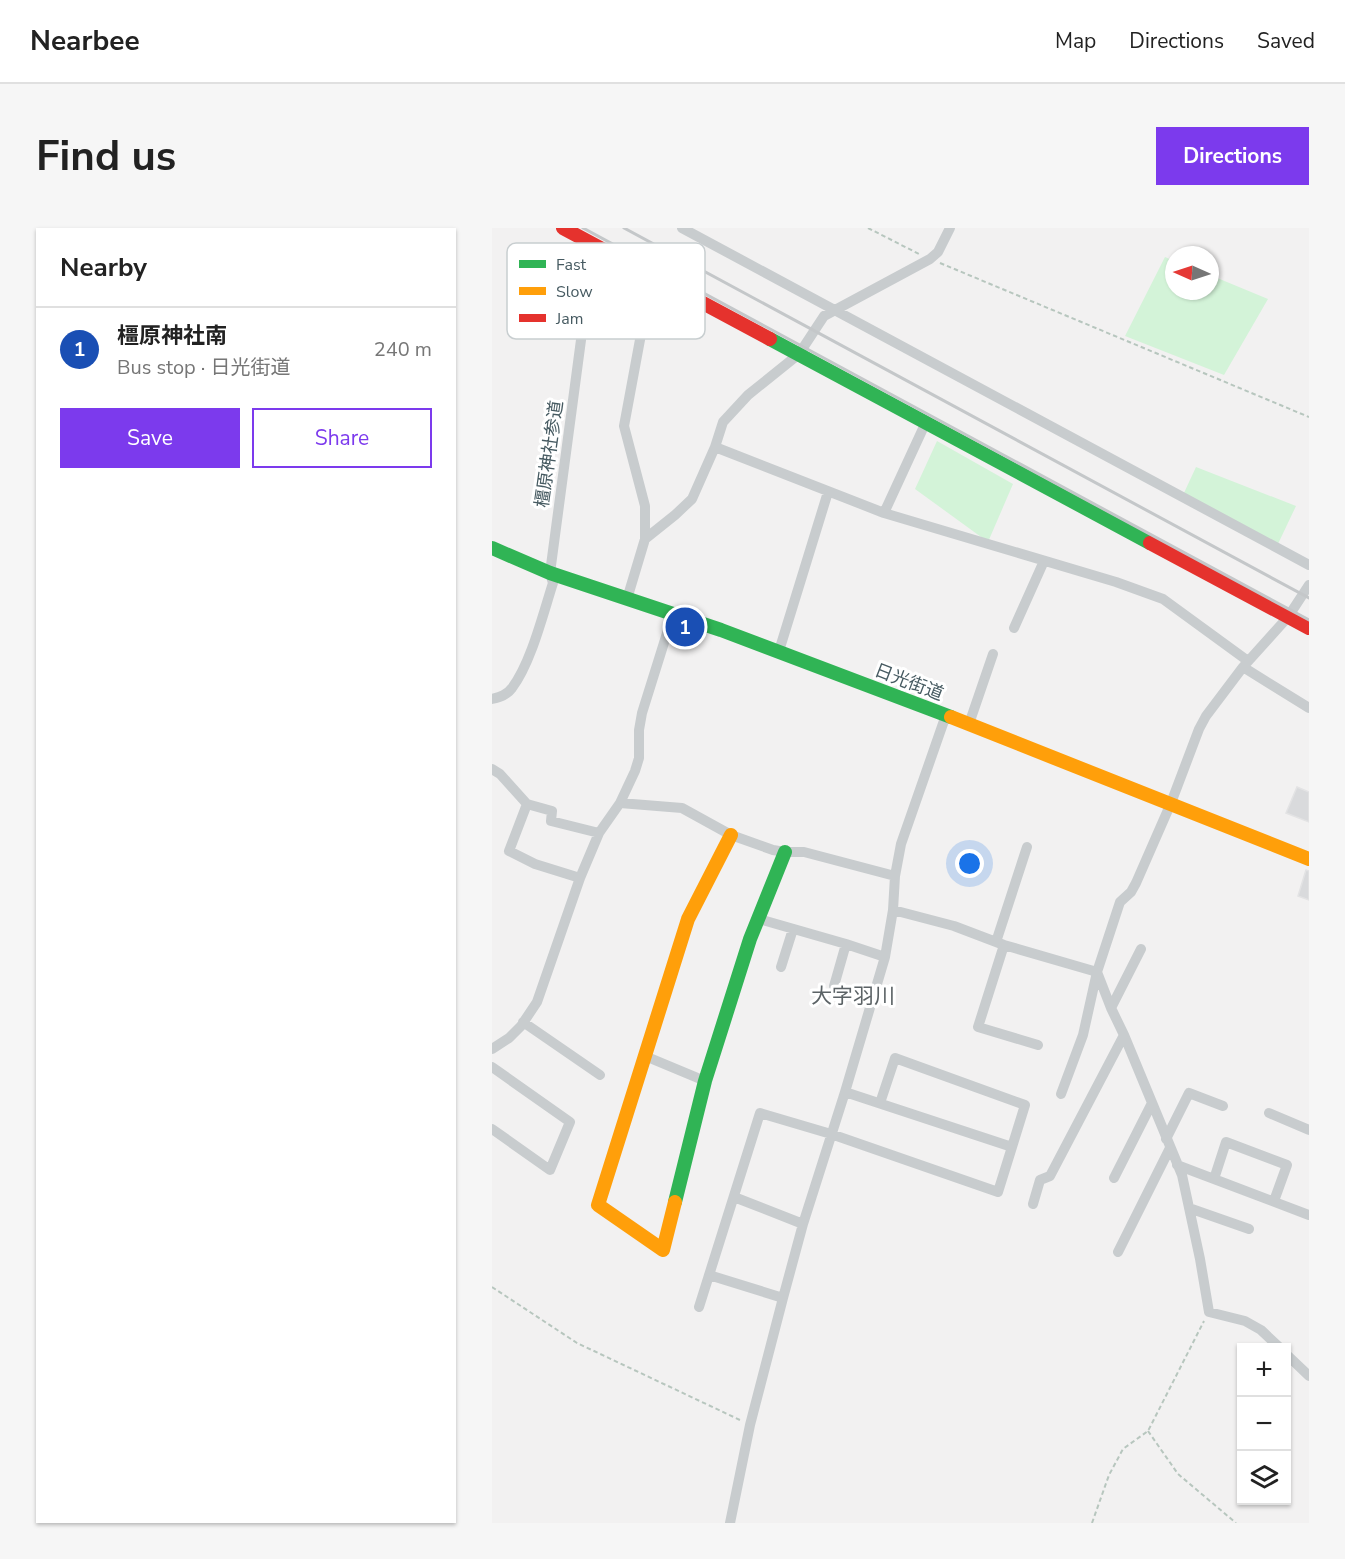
<!DOCTYPE html>
<meta charset="utf-8">
<style>
body{margin:0;font-family:"Nunito Sans","Noto Sans JP",sans-serif;background:#f6f6f6;color:#222}
.controls{position:absolute;right:18px;bottom:18px;display:grid;overflow:hidden;border-radius:0px;box-shadow:0 2px 4px #0004}
.controls button{width:54px;height:54px;display:grid;place-items:center;padding:0;border:0;border-bottom:2px solid #e0e0e0;background:#fff;color:#222;font:30px sans-serif}
.compass{position:absolute;left:673px;top:18px;width:54px;height:54px;border-radius:50%;background:#fff;box-shadow:0 2px 4px #0004;rotate:273deg}
.you{position:absolute;left:478px;top:636px;width:21px;height:21px;margin:-15px;border:4px solid #fff;border-radius:50%;background:#1a73e8;box-shadow:0 0 0 9px #1a73e833}
.badge{display:grid;place-items:center;width:39px;height:39px;border-radius:50%;background:#7c3aed;color:#fff;font-size:20px;font-weight:700}
.pin{position:absolute;translate:-50% -50%;border:3px solid #fff;box-shadow:0 2px 6px #0006}
.list{margin:0;padding:0;list-style:none}
h2{display:flex;justify-content:space-between;align-items:center;height:78px;margin:0;padding:0 24px;font-size:26px}
h2 small{font-size:20px;font-weight:400;color:#767676}
.list li{display:grid;grid-template-columns:39px 1fr auto;gap:18px;align-items:center;box-sizing:border-box;height:84px;padding:0 24px;border-top:2px solid #e0e0e0}
.list b{display:block;font-size:22px;white-space:nowrap}
.list p{margin:0;font-size:20px;white-space:nowrap;color:#767676}
.list em{font-size:20px;font-style:normal;color:#767676}
.actions{display:flex;gap:12px;padding:18px 24px}
.actions a{flex:1;padding:14px 0;border:2px solid #7c3aed;border-radius:0px;text-align:center;font-size:21px;color:#7c3aed}
.actions .main{background:#7c3aed;color:#fff}
.icon{flex:none;width:33px;height:33px;fill:none;stroke:currentColor;stroke-width:2;stroke-linecap:round;stroke-linejoin:round}
.map{position:relative;flex:none;width:817px;height:1295px;overflow:hidden;border-radius:0px}
header{display:flex;align-items:center;gap:36px;box-sizing:border-box;height:84px;padding:0 30px;background:#fff;border-bottom:2px solid #e0e0e0}
header strong{font-size:28px}
nav{display:flex;gap:33px;margin-inline-start:auto;font-size:21px}
.intro{display:flex;align-items:center;justify-content:space-between;box-sizing:border-box;height:144px;padding:0 36px}
h1{margin:0;font-size:42px}
.button{padding:15px 27px;border-radius:0px;background:#7c3aed;color:#fff;font-size:21px;font-weight:700}
main{display:flex;gap:36px;padding:0 36px}
aside{flex:1;background:#fff;border-radius:0px;box-shadow:0 2px 4px #0004}
.map>svg:first-child{display:block}
.green{fill:#d3f3d8}
.building{fill:#d9dadc;stroke:#e3e3e4;stroke-width:1.5}
.lines{fill:none;stroke-linecap:round;stroke-linejoin:round}
.path{stroke:#b7c6be;stroke-width:2;stroke-dasharray:4.5 3;stroke-linecap:butt}
.street{stroke:#c8ccce;stroke-width:10}
.fast{stroke:#30b455;stroke-width:14}
.slow{stroke:#ff9f0a;stroke-width:14}
.jam{stroke:#e5322d;stroke-width:14}
.rail{stroke:#c4c7c9;stroke-width:3}
.labels{text-anchor:middle;stroke-width:6;stroke-linejoin:round;paint-order:stroke}
.street-label{font-size:18px;fill:#465a61;stroke:#fff}
.quarter-label{font-size:21px;fill:#5c6366;stroke:#fff}
.key{fill:#fff;stroke:#c8ced0;stroke-width:1.5}
.key-label{font-size:16px;fill:#465a61}
</style>
<header>
<strong>Nearbee</strong>
<nav><a>Map</a><a>Directions</a><a>Saved</a></nav>
</header>
<div class="intro"><h1>Find us</h1><a class="button">Directions</a></div>
<main>
<aside>
<h2>Nearby<small></small></h2>
<ul class="list">
<li><span class="badge" style="background:#1a4fb4">1</span><div><b>橿原神社南</b><p>Bus stop · 日光街道</p></div><em>240 m</em></li>
</ul>
<div class="actions"><a class="main">Save</a><a>Share</a></div>
</aside>
<div class="map">
<svg width="817" height="1295" viewBox="0 0 817 1295">
<rect width="100%" height="100%" fill="#f2f1f1"/>
<path class="green" d="M673,29L682,33V63H718V47L776,71L732,147L633,108Z
M445,213L521,256L496,314L423,261Z
M704,239L804,278L785,318L691,267Z"/>
<path class="building" d="M805,559L817,564V594L794,585Z
M814,642L817,643V672L806,668Z"/>
<g class="lines">
<path class="path" d="M376,0L427,26
M448,35L817,189
M0,1059L85,1115L248,1192
M656,1203L686,1246L744,1295
M600,1295L617,1247L631,1221L656,1203L712,1093"/>
<path class="street" d="M190,0L817,337
M223,219L392,285L624,354L671,371L756,433
M392,285L434,194
M153,311V278L132,198L160,47
M135,371L153,311L183,287L200,271L223,219L231,194L256,167L307,126L332,88L438,31L446,24L458,0
M522,400L552,333
M287,423L336,264
M751,439L817,480
M0,471C8,469 15,467 20,460C39,435 51,386 61,355L58,345L89,112
M477,496L501,426
M0,541L8,546L35,576L17,623L43,636L88,650
M128,575L190,580L239,607L281,622L293,624H312L403,648
M35,576L60,583L59,593L107,605
M401,682L462,698L512,717L605,744
M267,691L354,716L393,729
M504,714L535,619
M512,717L486,799L546,817
M289,739L301,701
M605,744L619,780L632,807L690,947L708,1031L717,1084L753,1093L769,1102L788,1120
M342,758L354,716
M619,780L649,721
M31,794L108,847
M0,821L17,810L29,798L45,774L88,650L107,605L128,575L143,543L147,530V502L150,485L181,386
M153,828L213,853
M0,839L78,894L58,942L0,901
M353,864L520,919L533,877L403,830L388,875
M569,866L591,807L605,744L628,674L639,664L644,655L679,575L707,501L714,488L751,439L796,389L817,357
M777,885L817,902
M674,911L697,865L731,878
M685,937L817,987
M622,950L660,875
M722,951L734,914L795,937L782,973
M242,969L311,996
M541,976L548,952L558,948L632,807
M697,980L757,1001
M626,1024L678,920
M217,1047L291,1070
M207,1079L268,885L339,906L506,964L520,919
M794,1126L817,1148
M238,1295L258,1197L291,1070L311,996L353,864L393,729L401,682L403,648L409,616L454,487"/>
<path class="fast" d="M278,111L658,315
M0,320L58,345L229,402L459,489
M183,974L213,853L258,711L293,624"/>
<path class="slow" d="M459,489L817,631
M183,974L171,1022L106,977L196,691L239,607"/>
<path class="jam" d="M71,0L278,111
M658,315L817,400"/>
<path class="rail" d="M91,0L817,392
M132,0L817,370"/>
</g>
<g class="labels">
<g class="street-label">
<text transform="translate(57 226) rotate(-82)" y="6">橿原神社参道</text>
<text transform="translate(417 454) rotate(21)" y="6">日光街道</text>
</g>
<g class="quarter-label">
<text x="361" y="775">大字羽川</text>
</g>
</g>
<rect x="15" y="15" width="198" height="96" rx="9" class="key"/>
<rect x="27" y="32" width="27" height="8" fill="#30b455"/>
<rect x="27" y="59" width="27" height="8" fill="#ff9f0a"/>
<rect x="27" y="86" width="27" height="8" fill="#e5322d"/>
<g class="key-label">
<text x="64" y="42">Fast</text>
<text x="64" y="69">Slow</text>
<text x="64" y="96">Jam</text>
</g>
</svg>
<div class="controls">
<button>+</button>
<button>−</button>
<button><svg class="icon" aria-label="layers" viewBox="0 0 24 24"><path d="M12 4l9 5-9 5-9-5zM3 14l9 5 9-5"/></svg></button>
</div>
<svg class="compass" viewBox="-18 -18 36 36"><path d="M0-13l5 13h-10z" fill="#e53935"/><path d="M0 13l5-13h-10z" fill="#767676"/></svg>
<div class="you"></div>
<div class="pin badge" style="left:193px;top:399px;background:#1a4fb4">1</div>
</div>
</main>
